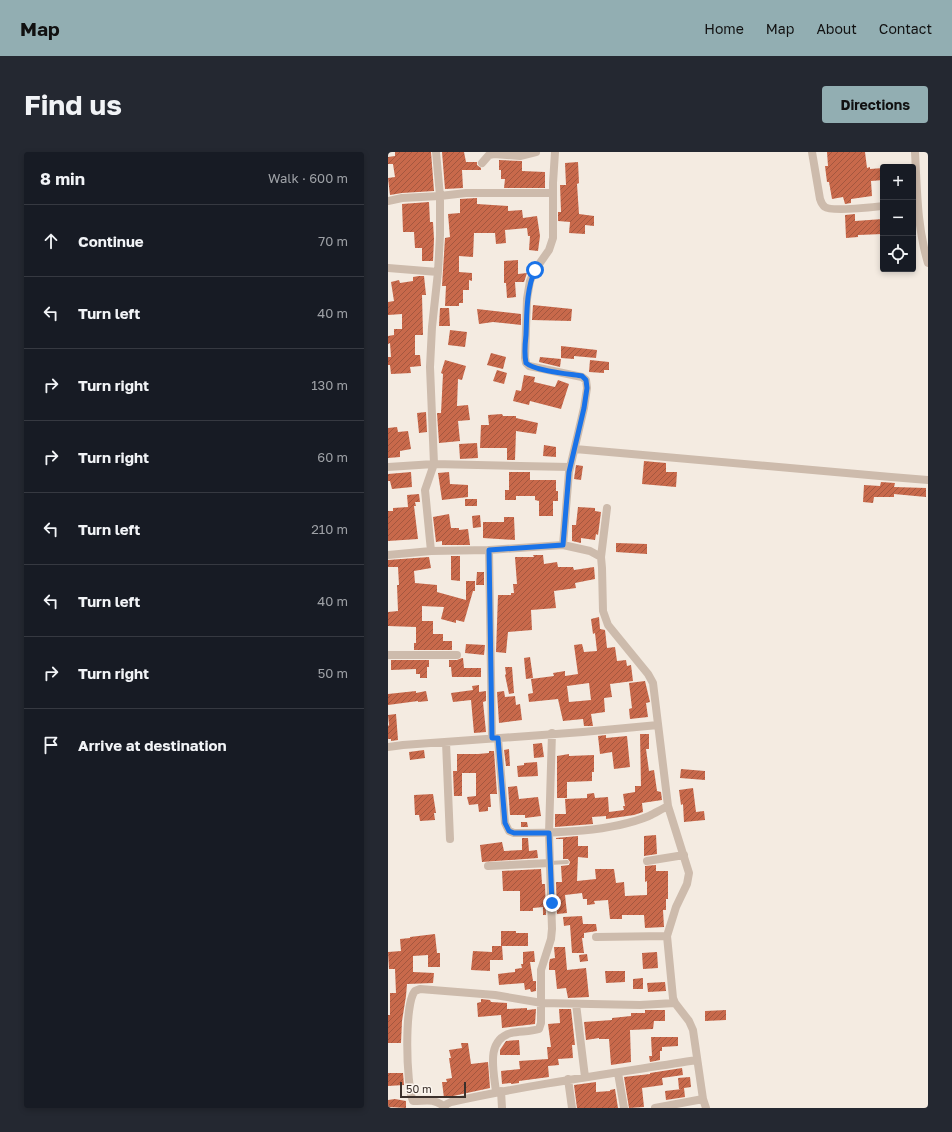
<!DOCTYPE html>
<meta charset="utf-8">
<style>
body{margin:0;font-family:"Golos Text",sans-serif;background:#242831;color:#f1f3f6}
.controls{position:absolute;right:12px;top:12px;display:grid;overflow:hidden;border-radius:4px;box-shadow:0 2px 6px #0003}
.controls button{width:36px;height:36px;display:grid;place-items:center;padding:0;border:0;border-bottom:1px solid #363941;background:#171b24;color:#f1f3f6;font:20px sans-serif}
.scale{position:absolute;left:12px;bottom:10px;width:66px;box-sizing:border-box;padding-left:4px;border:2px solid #3b302b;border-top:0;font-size:11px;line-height:14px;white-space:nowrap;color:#3b302b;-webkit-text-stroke:3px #fbf5ee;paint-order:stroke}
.stop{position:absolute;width:12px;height:12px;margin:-9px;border:3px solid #1a73e8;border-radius:50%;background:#fff}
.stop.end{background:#1a73e8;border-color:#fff;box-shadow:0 1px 4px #0008}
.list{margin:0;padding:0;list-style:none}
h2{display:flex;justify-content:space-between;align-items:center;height:52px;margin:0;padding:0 16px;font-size:17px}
h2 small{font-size:13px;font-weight:400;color:#9ea1a6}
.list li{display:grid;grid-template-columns:26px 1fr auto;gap:12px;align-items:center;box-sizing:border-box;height:72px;padding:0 16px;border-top:1px solid #363941}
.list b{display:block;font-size:15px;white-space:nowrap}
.list em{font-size:13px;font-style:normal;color:#9ea1a6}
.icon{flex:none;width:22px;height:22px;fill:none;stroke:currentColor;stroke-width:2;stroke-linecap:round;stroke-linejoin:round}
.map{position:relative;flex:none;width:540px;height:956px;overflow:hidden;border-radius:4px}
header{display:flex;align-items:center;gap:24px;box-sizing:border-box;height:56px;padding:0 20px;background:#92aeb2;color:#111}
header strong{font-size:19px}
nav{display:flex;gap:22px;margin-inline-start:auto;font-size:14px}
.intro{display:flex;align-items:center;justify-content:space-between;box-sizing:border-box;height:96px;padding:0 24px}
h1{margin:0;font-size:28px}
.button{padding:10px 18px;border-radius:4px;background:#92aeb2;color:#111;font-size:14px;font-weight:700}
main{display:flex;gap:24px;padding:0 24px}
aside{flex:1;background:#171b24;border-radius:4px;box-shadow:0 2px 6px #0003}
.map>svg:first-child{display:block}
.building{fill:url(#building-hatch);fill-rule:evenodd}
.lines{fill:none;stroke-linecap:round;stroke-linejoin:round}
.service{stroke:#cdbbac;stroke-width:4}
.minor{stroke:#cdbbac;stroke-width:8}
.route{stroke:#1a73e8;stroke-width:5}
</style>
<header>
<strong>Map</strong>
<nav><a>Home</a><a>Map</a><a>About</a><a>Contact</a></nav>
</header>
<div class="intro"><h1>Find us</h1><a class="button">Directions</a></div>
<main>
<aside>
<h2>8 min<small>Walk · 600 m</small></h2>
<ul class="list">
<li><svg class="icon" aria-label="ahead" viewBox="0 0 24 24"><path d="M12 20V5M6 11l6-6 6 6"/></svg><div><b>Continue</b></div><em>70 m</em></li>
<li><svg class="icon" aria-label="left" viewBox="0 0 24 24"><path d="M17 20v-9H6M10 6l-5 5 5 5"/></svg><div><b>Turn left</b></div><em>40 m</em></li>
<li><svg class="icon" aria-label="right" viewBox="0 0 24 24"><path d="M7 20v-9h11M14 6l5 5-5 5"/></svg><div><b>Turn right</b></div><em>130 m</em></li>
<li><svg class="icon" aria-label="right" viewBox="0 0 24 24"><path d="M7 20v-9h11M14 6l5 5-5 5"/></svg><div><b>Turn right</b></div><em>60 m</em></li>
<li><svg class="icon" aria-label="left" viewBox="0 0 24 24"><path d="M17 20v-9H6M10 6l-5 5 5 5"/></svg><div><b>Turn left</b></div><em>210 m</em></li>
<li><svg class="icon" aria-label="left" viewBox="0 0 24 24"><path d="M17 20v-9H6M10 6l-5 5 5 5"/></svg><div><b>Turn left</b></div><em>40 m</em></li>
<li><svg class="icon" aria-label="right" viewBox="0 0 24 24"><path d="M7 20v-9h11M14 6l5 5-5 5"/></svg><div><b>Turn right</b></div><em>50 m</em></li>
<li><svg class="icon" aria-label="arrive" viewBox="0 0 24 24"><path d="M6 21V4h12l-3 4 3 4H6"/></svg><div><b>Arrive at destination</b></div></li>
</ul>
</aside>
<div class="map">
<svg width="540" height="956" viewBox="0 0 540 956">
<defs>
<pattern id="building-hatch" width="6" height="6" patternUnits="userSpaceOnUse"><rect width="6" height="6" fill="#c8694b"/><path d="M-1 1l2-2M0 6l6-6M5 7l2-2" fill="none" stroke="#a4573f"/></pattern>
</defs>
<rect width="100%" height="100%" fill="#f4ebe1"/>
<path class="building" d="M7,0H43L46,39L14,41L2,43L0,26L7,25L5,12H0V5L7,4Z
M54,0H76L78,10H89V13L93,16V18H74L75,36L57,37Z
M439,0H477L479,16L482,15V17L495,16V28L483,29L484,44L463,47V51L457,52L455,45L444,47L441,30H439L437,14H440Z
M111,8L134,9V19L157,20V36H116L117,27H113V18H111Z
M190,10L191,31L189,32L191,62L206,64V74L197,73V82L181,81L182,70L170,69V60H173L172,33H178L177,11Z
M89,46V52L120,54V59L134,58L135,66L149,64L152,84L150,99L141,98L142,84H140L139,76L117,78L118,91L108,92L107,81H86L85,105L71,104V120L84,121V129L81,128V138H75V151H71V154H57L58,134H54L57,86L62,85L60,62L72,61V47Z
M41,50L42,70H45L46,87L45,109H34V96H27L26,80H15L14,52Z
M467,62V69L495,67V82L470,83V85L458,86L457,63Z
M130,108V122L139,121L136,130H127L128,145L119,146L118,131H116V109Z
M31,124H36L38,143H34L35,183H27V203H32L33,214L22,215L23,221L3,222L2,213H0V205H3L2,191L0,192V184L6,183V177H14V162L0,163V150L6,149L3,130L11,128L12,131L25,129V125Z
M145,153L184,157L183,169L144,168Z
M52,156H61L62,174H51Z
M89,157L133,162V173L105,170L91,172Z
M62,178L79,180L77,195L60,193Z
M173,194L209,198L208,206L186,204V207L173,206Z
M103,201L118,205L115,217L99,213Z
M152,205L173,207L172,215L151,210Z
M57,208L78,214L74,228L70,227L69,254L80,253L82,268L70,269L72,289L51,291L49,261H53L55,222L53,221Z
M202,208L221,210V218H216V221L201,220Z
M109,218L119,221L116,232L105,229Z
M136,223L147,225L146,230L167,235L170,228L181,232L173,257L142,249L141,253L125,249L128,238L133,239Z
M38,260L39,280L31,281L29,261Z
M114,262L115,264H128V266L150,271L148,282L128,279L127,308H119V296H92L93,273H101L100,263Z
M9,275L10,280L20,279L23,297L12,299V305L0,306V276Z
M89,291L90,306L72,307L71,292Z
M156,293L168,295V305L155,304Z
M256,309L278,311V320H289L288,335L254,332Z
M188,313L195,314L193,328L186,327Z
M23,320L24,335L4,337L2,329H0V322Z
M61,320L62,332L80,333V345L54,348L50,321Z
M121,320H142V328H168V339H170V349H165V364H151V349L147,348V344H128V348H117V338H121Z
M493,330L507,331L506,335L538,336V345L506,342V345H486L485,351L475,350L476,333L492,334Z
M31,342L32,350H27L28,354H25H26L30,387L0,389V359H5V356L20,355L19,343Z
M77,347H89V354H77Z
M190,355L207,356V359L213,360L210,383L208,382L207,388L193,386V391L184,389V373H188Z
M61,362L63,376H71V378L80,377L82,393H54V389L48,390L45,365Z
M92,363L93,375L85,376L84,364Z
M116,365H126L127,388L95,386V370H116Z
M228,391L259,392V402L228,400Z
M145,403H155L156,412L169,410L170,415H185L186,418L206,415L207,427L187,431L188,436L166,439L168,456L143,458L144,478L120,480L118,501L108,500L110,443H123V441H126L125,432H129L127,405H146Z
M63,404H72V429L63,428Z
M41,405L43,416L26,419L27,431L49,433V440L78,448V429H87V439H85L76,470L68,468V471L53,467L56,455L34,454V469H45V482H55V489H64V498H26V491H28V475L0,474V460L10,459L9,433H11L10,415H0V408Z
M89,420H96V433H88Z
M211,465L212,477L217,478L219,496L227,495L229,509L238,508L239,514L243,513L245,529L222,532L224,545L216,546L217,560L203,562L205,574H196L195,567L175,569L170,547L141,550L140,542L145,541L143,527L166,524L165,521L177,519V524L190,522L186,493L194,492L196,500L209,499L207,481L205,482L203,467ZM201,531L203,548L181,550L179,534Z
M78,492L97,493L96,503L77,501Z
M142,505L145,526L138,527L136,506Z
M74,506H75L76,516H93V525H64L63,515H61V508H69Z
M3,508H41V515H39V526H32V522H28V517L3,518Z
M117,515H124L126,541L121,542L117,523L118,522Z
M257,529L262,550L258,551L260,565L242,567L241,557L244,556L241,531Z
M91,533V540L98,539V549L95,550L98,580L86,581L83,548L65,550L63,541L85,538L84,534Z
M28,539V541L38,539L40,549L30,550V549L0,553V542Z
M116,539L117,545L127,544L128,553L132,552L134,568L111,571L109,540Z
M8,562L10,588L3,589V587H0V574L1,573L0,563Z
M252,582H261V597H258L261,619L266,618L269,639L273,640L274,648L254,651L255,660L246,663L218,667V664L204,665L205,672L167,675V662H178L177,647L199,646V642L206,641L207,646L220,645L221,660L236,658L235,654H237L235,642L247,640V634H253Z
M218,583V586L239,584L242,615L226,617L224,600L212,602L210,584Z
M154,591L156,605L146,606L145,592Z
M121,597L122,614H118L116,598Z
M36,598L37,606L22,608L21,600Z
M101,599H106L109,642H102L103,655H100V659L91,660L90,652L81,653L79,645L88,644V621H74V644H66L65,619H69V602H90L101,601Z
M181,602V604L206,603V620H204V629L179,630V646H169V604Z
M149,610L150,624L130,625L129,614L136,613V611Z
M293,617L317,619V628L292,626Z
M129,634L131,647L150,645L153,664L137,666V663H122L120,635Z
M305,636L308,660L316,659L317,668L296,670L295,652L293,653L291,638Z
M45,642L48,661H46L47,668L32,669L31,663H27L26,643Z
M133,670H139L140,675H133Z
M268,683L269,702L256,704V684Z
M190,684V694H200V706L190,705L189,729L208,727L207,717H226L228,731L236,730L237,744L259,743V729L257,730V714L268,713V719H280V747H278V758H275L276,775L257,776L256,763H234V767H222L220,748L206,749L207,752L199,753V747H195L194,741L177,743L179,761L169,762L168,730H174L173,714L181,713L182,710L180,707H175V687H168V686Z
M134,686H140L141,699L149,698L150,706L94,710L92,693L114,690L116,699L134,698Z
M153,717L154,732H157L158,763H155V755L145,756V759H132V739H115L114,719Z
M194,764L195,772H208L209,779L196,781V786H194L196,801H184L182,773L176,774L175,765Z
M113,779H128V781H140V794H114L115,808H102V819L83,818L85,799L104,800V794H113Z
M47,782L49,801H52V815H40V803L25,804V820L46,821L45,831L19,832L18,844L14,869L13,891H0V863H2V841H8L7,817H1L0,800L13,799L12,787L22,786V785Z
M166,795H177L179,818L198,816L201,845L180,846L178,836L169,837L167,818H161V812L162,807L167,806Z
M146,799L147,810H142L145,829H148V839L143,840L142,837L137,838L136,831L111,833L110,822L127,820V817L134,816L133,812H135V800Z
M269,800L270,816L255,817L254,801Z
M199,802L200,809L192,810L191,803Z
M217,819H237V830L218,831Z
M255,826V837H245V827Z
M277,830L278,839L260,840L259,831Z
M93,847L102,848L103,850L119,851V857L139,856V858L148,857L147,872L114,876L113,863L90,865L89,851L93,850Z
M171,857H183L187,893H184L185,906L170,907L171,913L160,914L161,925L131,929V931L123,932V931L114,932L113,919L132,917L131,909L160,907L159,895H163L160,872L172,871Z
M257,858H277V869H266L265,877L242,878L243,910L223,913L221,887H211V886L198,888L196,870L224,868V866L243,864V861H257Z
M338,858V868L317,869V859Z
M263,885H290V894L274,895V899H272V908L262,910L261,904H264Z
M131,888L132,903H112V898L118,889Z
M73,891H80L83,912L100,910L102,936L56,946L54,930H59L58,927L64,926L61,906H63L61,898L74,896Z
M294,916L295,923L274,926L275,933L254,936L256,955L241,956L236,925L262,922V921Z
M0,921H15L16,933L0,934Z
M302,925L303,935L296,936L297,945L278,948L277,939L294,937H291L290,926Z
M208,930V940L222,939V938L227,937L230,956H189L186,933Z
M7,947L18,949V956L0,955V948Z"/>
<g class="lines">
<path class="service" d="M162,711L179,710"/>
<path class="minor" d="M167,0L165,31V86L161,98L147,118L142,129L139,147L137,206L138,211L141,214L194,225L198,228L199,236L196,256L181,320L175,393L202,399L213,405L214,416L215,459L220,473L260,522L265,531L280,654L301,721L299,732L288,755L279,784L285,846L287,851L301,869L305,878L315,947L318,956
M424,0L432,47C433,50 434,53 437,55C443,60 485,55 495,54
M527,0C529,37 529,75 540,111
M94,11L101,3L106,2L132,4L148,0
M0,49L14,46L52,44L48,0
M0,116L50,120
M187,297L503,325L540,328
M0,315L46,312L182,315
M43,399L37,338L46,312L42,215L44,175L50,120L52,83V44L78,41H165
M0,403L43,399L101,398
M213,405L219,356
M0,503H69
M104,586L101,398L175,393
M110,586L117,671L121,679L126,681C168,681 222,680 261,664C267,661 274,657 280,654
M58,590L62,687
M0,595L15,593L195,580L270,573
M259,709L296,703
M100,714L162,711
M208,785L279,784
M188,852L197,925
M230,921L236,956
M180,927L184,956
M113,939L114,956
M108,940C106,920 97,888 123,881C132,879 142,880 151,877L153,871V818L163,787L164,777L161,681L164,581
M56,954C44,946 39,949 25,949C18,933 16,851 27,839L32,837L107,843L154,851L252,853L287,851
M55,956L59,952L63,950C145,932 227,921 309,908
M267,956L315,947"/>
</g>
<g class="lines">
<path class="route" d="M147,118C138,139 139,161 138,183C137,192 136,202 138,211C147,219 181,222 194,224L198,228L199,236L196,256L181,320L175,393L101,398L104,586H110L117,671L121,679L126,681H161L164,751"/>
</g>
</svg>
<div class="controls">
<button>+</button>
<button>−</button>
<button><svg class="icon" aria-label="locate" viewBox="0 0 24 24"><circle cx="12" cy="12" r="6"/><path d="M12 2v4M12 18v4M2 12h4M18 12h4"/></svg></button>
</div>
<div class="scale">50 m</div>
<div class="stop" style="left:147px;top:118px"></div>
<div class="stop end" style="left:164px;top:751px"></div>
</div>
</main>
